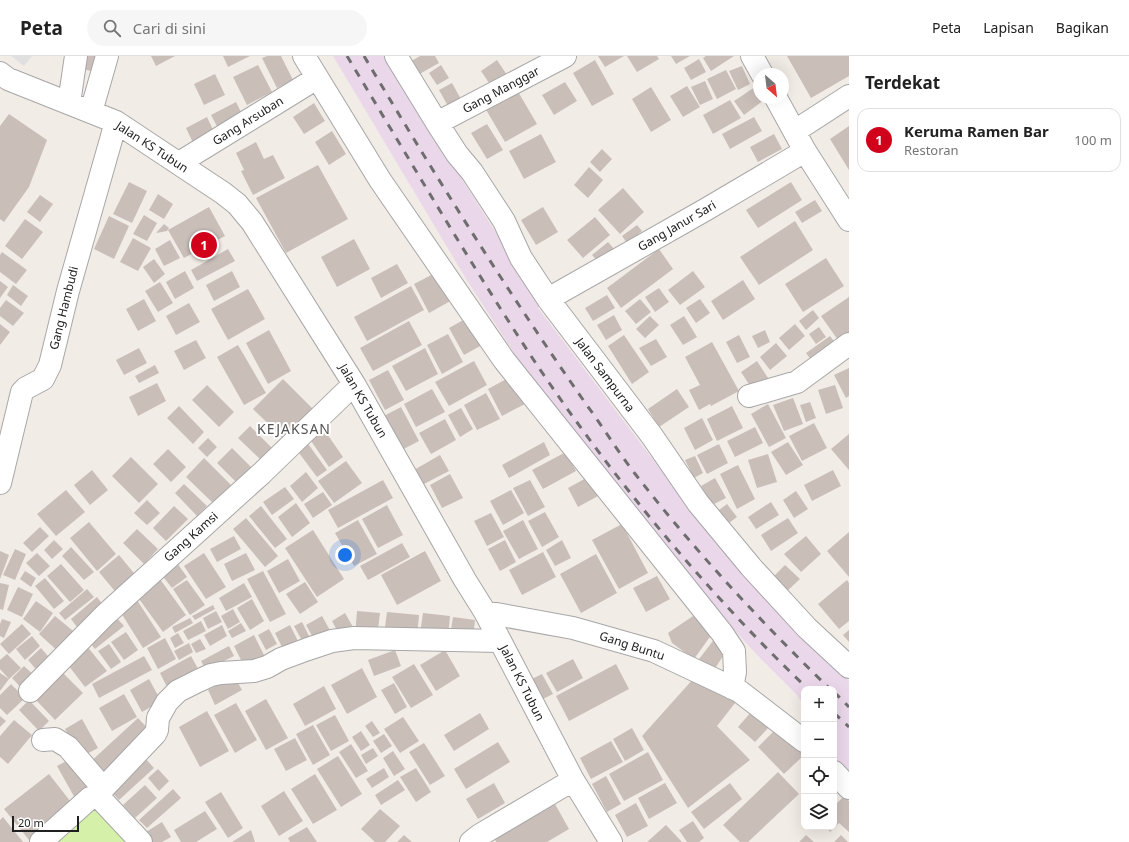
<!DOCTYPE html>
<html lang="id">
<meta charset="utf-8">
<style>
body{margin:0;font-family:"Noto Sans",sans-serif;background:#f6f6f6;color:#222}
.controls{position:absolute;right:12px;bottom:12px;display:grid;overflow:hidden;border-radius:8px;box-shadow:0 4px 16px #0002}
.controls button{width:36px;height:36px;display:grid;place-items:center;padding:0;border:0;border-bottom:1px solid #e0e0e0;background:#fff;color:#222;font:20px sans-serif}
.compass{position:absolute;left:753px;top:12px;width:36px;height:36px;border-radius:50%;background:#fff;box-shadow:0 4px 16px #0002;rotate:152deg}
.scale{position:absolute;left:12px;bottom:10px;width:67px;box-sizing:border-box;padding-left:4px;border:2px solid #202020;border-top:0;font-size:11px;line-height:14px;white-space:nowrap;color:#202020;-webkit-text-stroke:3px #fff;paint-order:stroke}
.you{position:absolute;left:345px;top:499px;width:14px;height:14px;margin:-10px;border:3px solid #fff;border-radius:50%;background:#1a73e8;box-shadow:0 0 0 6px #1a73e833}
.badge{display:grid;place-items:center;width:26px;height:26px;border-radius:50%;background:#d1001b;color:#fff;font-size:13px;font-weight:700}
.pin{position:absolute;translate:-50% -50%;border:2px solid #fff;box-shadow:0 1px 4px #0006}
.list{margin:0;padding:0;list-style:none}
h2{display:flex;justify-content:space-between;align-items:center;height:52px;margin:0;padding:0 16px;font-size:17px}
h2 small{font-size:13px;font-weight:400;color:#767676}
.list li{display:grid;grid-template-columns:26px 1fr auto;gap:12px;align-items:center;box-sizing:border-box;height:64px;margin:0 8px 8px;padding:0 8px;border:1px solid #e0e0e0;border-radius:12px}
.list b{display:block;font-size:15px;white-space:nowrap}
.list p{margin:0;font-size:13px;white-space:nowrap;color:#767676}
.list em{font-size:13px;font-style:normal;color:#767676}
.icon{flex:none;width:22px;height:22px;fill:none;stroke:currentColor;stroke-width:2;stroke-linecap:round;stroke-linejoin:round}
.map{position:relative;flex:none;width:849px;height:786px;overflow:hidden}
header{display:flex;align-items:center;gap:24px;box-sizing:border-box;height:56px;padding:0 20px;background:#fff;border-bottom:1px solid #e0e0e0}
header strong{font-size:19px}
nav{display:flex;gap:22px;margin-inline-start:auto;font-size:14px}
.search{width:280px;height:36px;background:#f6f6f6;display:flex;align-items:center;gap:10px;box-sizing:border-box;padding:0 14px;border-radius:22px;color:#767676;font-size:15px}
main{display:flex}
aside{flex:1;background:#fff}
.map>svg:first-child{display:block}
.industrial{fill:#ebd7ea}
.grass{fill:#d5f0a8}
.parking{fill:#e0e0e0}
.building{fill:#cabeb9}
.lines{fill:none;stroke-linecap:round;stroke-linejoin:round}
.minor-casing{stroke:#a7a7a7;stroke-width:24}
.minor{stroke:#fff;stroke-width:22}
.rail{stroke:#6e6e6e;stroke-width:3;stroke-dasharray:8 8;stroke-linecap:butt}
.labels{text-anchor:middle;stroke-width:4;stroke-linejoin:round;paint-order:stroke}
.street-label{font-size:12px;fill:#202020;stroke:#fff}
.quarter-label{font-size:14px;letter-spacing:1px;fill:#535353;stroke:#fff}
</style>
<header>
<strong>Peta</strong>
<div class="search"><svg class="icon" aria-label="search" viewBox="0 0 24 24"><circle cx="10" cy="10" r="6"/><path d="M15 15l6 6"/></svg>Cari di sini</div>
<nav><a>Peta</a><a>Lapisan</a><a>Bagikan</a></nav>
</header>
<main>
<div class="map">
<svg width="849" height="786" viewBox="0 0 849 786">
<rect width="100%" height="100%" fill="#f2ece6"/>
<path class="industrial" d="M333,0H389L449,103L500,183L542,242L538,252L720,492L807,584L849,625V723L844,717L834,700V633H804V650L797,639L761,603L677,512L575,383L518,303L468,226Z"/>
<path class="grass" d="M98,750L130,786H58Z"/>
<path class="parking" d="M11,0H32L24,10Z"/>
<path class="building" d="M86,0H106L102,18L83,13Z
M151,0H175L156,10Z
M223,0H250L228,11Z
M267,0H281L293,24L277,32L262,2Z
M420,0H435L439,7L416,20L408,7Z
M598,0H624L605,11Z
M627,0H657L659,3L637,16Z
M671,0H690L676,8Z
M706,0H734L711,15L703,2Z
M787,0H849V20L811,42Z
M699,3L706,16L691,24L684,12Z
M497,4L507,19L491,30L481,15Z
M595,4L614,38L592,50L573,17Z
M258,9L272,36L247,49L233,21Z
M441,9L449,22L437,29L429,17Z
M742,10L750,28L738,34L729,15Z
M726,14L736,33L717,43L707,23Z
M215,18L225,39L204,49L194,28Z
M705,25L713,43L700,49L691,31Z
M565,26L577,45L554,59L542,39Z
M452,27L462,45L449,52L439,34Z
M687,30L700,51L683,61L670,40Z
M651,31L671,64L651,76L632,43Z
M755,31L759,36V42H763L764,44L744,59L734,45Z
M517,34L537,68L505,86L485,52Z
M730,44L741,62L713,78L703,59Z
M236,46L245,64L220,76L211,59Z
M314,47L325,65L304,78L293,61Z
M9,58L47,84L29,131L4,166L0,163V70Z
M207,61L216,80L195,91L186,72Z
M754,61L762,75L730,93L722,78Z
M487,68L503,94L487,103L471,77Z
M849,70V114L830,83Z
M332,75L346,98L329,109L315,86Z
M541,78L556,106L524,123L509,95Z
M774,78L782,93L758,106L750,91Z
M256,86L264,103L273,99L285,122L253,139L241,115L244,114L236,97Z
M602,93L612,103L600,116L590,106Z
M318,109L348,163L286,197L256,142Z
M589,111L603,124L588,142L574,129Z
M129,126L147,135L132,167L113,158Z
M791,126L802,144L758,172L746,154Z
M623,132L644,156L620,178L598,154Z
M158,138L173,148L164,163L149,154Z
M40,139L53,148L40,166L27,156Z
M815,144L822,155L802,167L795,156Z
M209,151L225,180L184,202L168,174Z
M543,151L558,176L536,189L521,164Z
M144,159L157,167L147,185L133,178Z
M109,160L129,170L114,203L94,193Z
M595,161L610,179L583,202L567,184Z
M25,163L43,176L22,203L5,190Z
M795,165L813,194L759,229L740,201Z
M164,168L169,172L167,175L156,177Z
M637,169L642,175L627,187L622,180Z
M133,182L151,192L138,215L120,206Z
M354,183L370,213L337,231L321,201Z
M170,184L180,202L164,210L155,193Z
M608,186L615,194L599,207L592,199Z
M228,193L235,205L197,225L191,214Z
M659,193L673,213L621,252L607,232Z
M2,196L27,214L16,228L0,216V199Z
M826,202L844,230L803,256L785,228Z
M154,203L165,218L154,227L143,211Z
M397,208L408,227L381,242L371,222Z
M185,215L194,232L175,243L166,226Z
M232,215L240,231L214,245L206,229Z
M439,215L454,243L429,257L414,228Z
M693,215L705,231L680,249L668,234Z
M743,224L755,243L723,264L711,245Z
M0,225L8,231L0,242Z
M160,226L173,247L158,256L145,235Z
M13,229L28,240L21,250L7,239Z
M411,230L424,254L367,285L354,261Z
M659,232L669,246L655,256L645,241Z
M248,233L265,263L228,284L211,253Z
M607,239L615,252L593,265L585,252Z
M849,241V276L838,284L821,260Z
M144,243L156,265L138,275L126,253Z
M640,243L651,256L636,268L625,255Z
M700,243L710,257L696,267L686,252Z
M6,244L24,257L13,270L0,260V252Z
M189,247L200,266L176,279L166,260Z
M813,254L819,262L806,274L799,265Z
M614,259L622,274L606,284L597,269Z
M650,260L659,269L645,282L636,273Z
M684,260L697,281L683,289L670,269Z
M467,262L482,289L464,299L449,272Z
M409,265L422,289L373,315L360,292Z
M0,268L10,276L0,289Z
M795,268L805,280L789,294L779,282Z
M819,271L826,281L816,288L809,278Z
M269,274L291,315L268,328L246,287Z
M765,274L770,286L758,292L752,280Z
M448,278L463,306L442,318L427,289Z
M624,279L649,316L632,328L608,290Z
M739,279L750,301L737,307L726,286Z
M830,280L840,293L816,311L806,297Z
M656,283L667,301L651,310L639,292Z
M196,284L206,302L184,314L174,295Z
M712,286L739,335L711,350L710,348L699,354L689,334L700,329L685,301Z
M776,287L787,300L770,314L760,301Z
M238,289L266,337L244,349L217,301Z
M139,292L147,307L124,319L116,304Z
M425,292L438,318L406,335L392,310Z
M474,305L487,329L449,350L435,326Z
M757,305L770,325L754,336L741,316Z
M155,309L159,317L139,327L135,320Z
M849,312V340L846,342L834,319Z
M388,314L404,344L385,354L369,324Z
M510,321L525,348L502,360L488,333Z
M283,323L313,353L284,383L253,353Z
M157,327L166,345L138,360L129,341Z
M207,329L234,356L219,371L192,344Z
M835,329L843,352L826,358L818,334Z
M432,333L445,356L416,371L404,348Z
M677,333L689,351L659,371L648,353Z
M486,337L500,363L477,374L464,349Z
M793,342L803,368L784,375L773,349Z
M810,346L816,362L806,366L800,349Z
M768,348L786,382L769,391L751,358Z
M179,350L204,376L193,388L167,362Z
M732,350L743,372L717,385L707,363Z
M401,351L419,385L398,396L380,362Z
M461,352L473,373L460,381L448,359Z
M702,362L713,384L695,394L684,372Z
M445,363L456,384L431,398L419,377Z
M814,367L827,392L802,405L789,380Z
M250,370L272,392L261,404L238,382Z
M755,371L763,387L735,401L727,385Z
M323,372L343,401L329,411L309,382Z
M849,378V414L831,393Z
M208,382L217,391L207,401L198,392Z
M306,385L327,414L317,421L296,393Z
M544,386L550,399L509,422L502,409Z
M788,386L803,409L786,419L771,396Z
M719,388L728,407L707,418L697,399Z
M232,392L254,414L239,429L217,407Z
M168,393L186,411L171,426L153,408Z
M566,396L576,415L543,433L532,414Z
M768,398L777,426L757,432L748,404Z
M440,399L449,415L422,429L414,414Z
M695,400L703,417L694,422L685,404Z
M131,401L158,428L139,447L112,420Z
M204,402L231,429L213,447L186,421Z
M346,405L362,427L334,447L318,425Z
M738,409L755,443L737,453L720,418Z
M92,414L108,434L90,449L74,429Z
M833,414L841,430L812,445L804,429Z
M306,416L318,432L302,446L290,430Z
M450,418L463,442L442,452L430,429Z
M588,421L598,440L578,451L568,432Z
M715,422L726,442L712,449L701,430Z
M383,424L393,442L338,472L328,454Z
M530,424L545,451L528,460L513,432Z
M184,428L207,450L197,460L175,437Z
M285,431L294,443L272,459L263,446Z
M66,434L85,456L56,480L37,458Z
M511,434L524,457L503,469L490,445Z
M796,435L808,453L794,462L783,444Z
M323,436L332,449L313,462L304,448Z
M147,444L160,457L147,469L134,457Z
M771,446L779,459L756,473L748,461Z
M296,447L310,467L292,481L278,461Z
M727,448L737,461L725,470L715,457Z
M387,449L403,479L378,492L362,463Z
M174,450L188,463L166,485L153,472Z
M261,450L287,483L275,492L249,460Z
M545,456L559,481L542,491L528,465Z
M491,457L504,481L487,490L474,465Z
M246,462L278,500L265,511L233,473Z
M788,462L798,477L771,495L761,479Z
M358,464L377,498L354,510L335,477Z
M523,464L538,493L519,503L503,475Z
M89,466L116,498L97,515L70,482Z
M622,468L648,517L619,533L592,484Z
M40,471L49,480L32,496L23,487Z
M137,473L158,493L144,508L123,487Z
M313,474L344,523L317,541L285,492Z
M849,476V521L827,495Z
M234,480L241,493L217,506L210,493Z
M806,480L821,498L801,516L784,498Z
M54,484L63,493L52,503L44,494Z
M505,484L516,506L500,515L488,493Z
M562,484L571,502L555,510L546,494Z
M402,487L410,501L368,524L360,510Z
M71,491L94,516L84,524L62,500Z
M15,493L26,498L15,524L3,519Z
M0,495L9,499L0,523Z
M425,495L441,525L397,549L381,519Z
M543,496L556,521L522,539L509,514Z
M37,497L50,510L39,520L26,507Z
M204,497L226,531L206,543L184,510Z
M246,497L255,514L232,525L224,508Z
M596,498L617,537L581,557L560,518Z
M119,499L138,522L118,539L99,516Z
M288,503L300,525L279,537L267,515Z
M177,507L187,521L172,532L161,518Z
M61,508L84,534L70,546L47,520Z
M785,509L800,523L786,536L772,522Z
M25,515L36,522L31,531L20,523Z
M263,515L286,558L270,566L247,523Z
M157,519L186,559L163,576L134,536Z
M657,520L670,543L646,556L633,532Z
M45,522L64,545L54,553L35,530Z
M187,524L205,549L190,559L173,533Z
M847,524L849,527V565L839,573L818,548Z
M305,526L318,546L300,558L286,538Z
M0,527L9,529L3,554L0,553Z
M244,527L252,541L226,555L219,542Z
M18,531L33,538L22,561L7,554Z
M87,533L94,541L65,564L59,557Z
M97,541L106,553L80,575L71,563Z
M135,541L161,581L143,592L118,552Z
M252,543L264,565L250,574L237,552Z
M36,545L53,557L40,576L23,563Z
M213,549L215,553L195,564L192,560Z
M233,553L240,566L228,573L221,560Z
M216,555L222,566L208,573L203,562Z
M357,555L380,557L377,581L355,579Z
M387,556L419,559L417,582L384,579Z
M345,557L353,571L339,578L332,565Z
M423,557L450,560L448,581L420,578Z
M55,560L78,579L61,598L39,578Z
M115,560L124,570L95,593L87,583Z
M322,560L332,578L316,587L306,569Z
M693,560L712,578L694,603L672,587L668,577Z
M453,561L475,564L473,583L450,580Z
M190,562L193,567L175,577L172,571Z
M2,563L11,566L4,582L0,580V568Z
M201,565L206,575L188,584L183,575Z
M302,566L312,586L305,590L294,570Z
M241,567L246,575L232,582L228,575Z
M22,568L31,578L9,598L0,588Z
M222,569L227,580L210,590L204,579Z
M290,569L299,587L284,595L275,577Z
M269,573L277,588L266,594L258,579Z
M849,574V586L843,579Z
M126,576L138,594L124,604L111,586Z
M178,577L184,587L175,592L170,582Z
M254,579L266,603L246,614L234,590Z
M32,580L40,590L25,604L16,593Z
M716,581L725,597L712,617L696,607Z
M165,582L176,603L158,613L147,592Z
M200,583L206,593L196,597L191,588Z
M189,587L193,596L179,604L174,595Z
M109,588L121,606L111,613L98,595Z
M86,589L107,615L85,631L65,605Z
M229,590L234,600L206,614L201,605Z
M41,592L54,607L41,619L28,604Z
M395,594L401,610L374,620L368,604Z
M445,594L460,620L436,635L420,609Z
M7,598L21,612L9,623L0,613V604Z
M144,600L152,614L99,642L92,628Z
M191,600L203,622L171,639L160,617Z
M573,603L583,622L557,636L546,617Z
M414,608L433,639L411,652L392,621Z
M616,608L629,633L569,665L556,640Z
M24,610L38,623L25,636L12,622Z
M362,612L377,641L347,658L331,629Z
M0,617L9,623L0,635Z
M63,617L83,637L55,664L36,644Z
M542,618L553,638L543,643L532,623Z
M234,620L242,634L215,649L208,634Z
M694,622L739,642L717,670L750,704L688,752L642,680Z
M149,623L161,645L142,656L130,634Z
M394,627L407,651L395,658L381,634Z
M11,628L25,642L7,659L0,652V639Z
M324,630L336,653L305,670L293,648Z
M124,638L137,661L112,675L99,652Z
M266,643L288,682L266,694L245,655Z
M29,644L49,665L39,675L19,654Z
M236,647L257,684L235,697L214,659Z
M207,655L229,695L200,711L179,671Z
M752,655L770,670L755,686L738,671Z
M480,657L489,673L454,695L444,679Z
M335,659L349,685L331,695L316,669Z
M0,660L6,665L0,671Z
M403,661L419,685L400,697L384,673Z
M138,662L152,677L102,723L88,708Z
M82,663L98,692L81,701L65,673Z
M14,664L32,679L8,708L0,701V680Z
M372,665L380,677L373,681L365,670Z
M313,669L330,699L313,709L296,678Z
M779,670L804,696V699L784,718L758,691Z
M632,672L644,694L625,705L613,683Z
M361,675L370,689L361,695L352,681Z
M384,678L392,690L381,697L373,685Z
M295,682L307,704L286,715L274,693Z
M611,685L623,706L591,723L580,702Z
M498,686L510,706L466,733L454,713Z
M424,687L445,720L430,729L409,696Z
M351,688L368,715L356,722L339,696Z
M373,692L378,700L366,708L361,699Z
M393,695L405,713L394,720L383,702Z
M648,696L663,724L624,745L609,718Z
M338,700L362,738L341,751L317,713Z
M74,701L93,735L76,744L57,710Z
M144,701L154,712L119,744L109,733Z
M384,712L389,721L372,732L366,723Z
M416,712L431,736L416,746L400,721Z
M158,713L169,725L159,735L148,722Z
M778,716L799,738L748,786H740L723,769Z
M49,718L74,750L29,784L4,753Z
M315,718L337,754L313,768L291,733Z
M606,720L621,748L607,756L592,728Z
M398,724L405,734L381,749L375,739Z
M494,727L505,747L478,763L466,743Z
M665,727L677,747L649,763L638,742Z
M730,727L742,743L704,773L691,756Z
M145,729L157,742L135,762L123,749Z
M173,733L181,742L147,772L139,764Z
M284,735L303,765L279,780L261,750Z
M221,736L243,772L228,782L205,746Z
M844,740L849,745V776L839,767L830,776L826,771H834V750Z
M636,747L648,770L627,781L615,759Z
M555,748L569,773L547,786H496L495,783Z
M380,753L400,770L385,786H375L361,773Z
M205,755L217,773L196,786H181L174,774Z
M3,761L23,786H0V764Z
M693,765L704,782L699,786H687L679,774Z
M162,766L171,781L162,786H152L146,776Z
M666,769L682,786H647Z
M307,771L317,786H290L288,782Z
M251,774L255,786H232Z
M404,779L412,786H397Z
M806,779L814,786H799Z
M841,779L848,786H834Z"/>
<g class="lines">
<defs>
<path id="minor" d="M304,0L380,124L504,304L722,577L734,595L735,616L732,632
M396,0L437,67L457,98L472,116L504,165L521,202L548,243L652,380L698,447L751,511L807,572L849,611
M752,0L762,18
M0,17L8,23L116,66L223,137L237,148L252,166L354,328L465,524L485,556L573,724L611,786
M776,42L805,95L849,164
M69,47L76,0
M91,56L107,0
M437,67L565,0
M795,75L849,40
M179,107L317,22
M548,243L705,154L805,95
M749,340L797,326L849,288
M0,427L22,336L26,332L43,323L50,309L68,235L116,66
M485,556L573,572L654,595L739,635L804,685
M30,635L105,559L262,417L354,328
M43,684L55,683L68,691L103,732
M834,716L849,732
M97,739L155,678L157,674L158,662L167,646L178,635L198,625L211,619L221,617L254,615L267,611L281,603L308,593L332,585L354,582L500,585
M41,786L90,742L97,739L141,786
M471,786L480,779L573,724"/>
</defs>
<use href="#minor" class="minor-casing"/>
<use href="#minor" class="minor"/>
<path class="rail" d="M347,0C408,101 468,204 533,303C611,420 706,536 808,633
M364,0C434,118 507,235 586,348C603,371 618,396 636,419C695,495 761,566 830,633
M834,636L849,651
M834,657L849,671"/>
</g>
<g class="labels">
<g class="street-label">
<text transform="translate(501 34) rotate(-28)" y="4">Gang Manggar</text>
<text transform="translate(248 65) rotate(-32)" y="4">Gang Arsuban</text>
<text transform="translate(152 91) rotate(33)" y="4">Jalan KS Tubun</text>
<text transform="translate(677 170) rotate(-30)" y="4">Gang Janur Sari</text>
<text transform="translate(64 252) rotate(-76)" y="4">Gang Hambudi</text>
<text transform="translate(605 319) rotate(53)" y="4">Jalan Sampurna</text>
<text transform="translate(363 345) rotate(60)" y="4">Jalan KS Tubun</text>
<text transform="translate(191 481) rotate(-42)" y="4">Gang Kamsi</text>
<text transform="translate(632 590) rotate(18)" y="4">Gang Buntu</text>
<text transform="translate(522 627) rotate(63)" y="4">Jalan KS Tubun</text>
</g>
<g class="quarter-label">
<text x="294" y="378">KEJAKSAN</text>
</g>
</g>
</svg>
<div class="controls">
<button>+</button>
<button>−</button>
<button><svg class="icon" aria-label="locate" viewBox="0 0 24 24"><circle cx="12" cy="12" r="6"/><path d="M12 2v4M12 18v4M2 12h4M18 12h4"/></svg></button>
<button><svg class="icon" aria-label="layers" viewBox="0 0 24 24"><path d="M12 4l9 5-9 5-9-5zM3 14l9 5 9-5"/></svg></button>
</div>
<svg class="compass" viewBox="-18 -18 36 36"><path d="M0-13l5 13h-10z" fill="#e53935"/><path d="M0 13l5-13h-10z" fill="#767676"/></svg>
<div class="scale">20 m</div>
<div class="you"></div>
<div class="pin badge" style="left:204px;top:189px">1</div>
</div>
<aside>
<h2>Terdekat<small></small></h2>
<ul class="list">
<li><span class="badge">1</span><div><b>Keruma Ramen Bar</b><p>Restoran</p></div><em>100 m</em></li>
</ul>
</aside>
</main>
